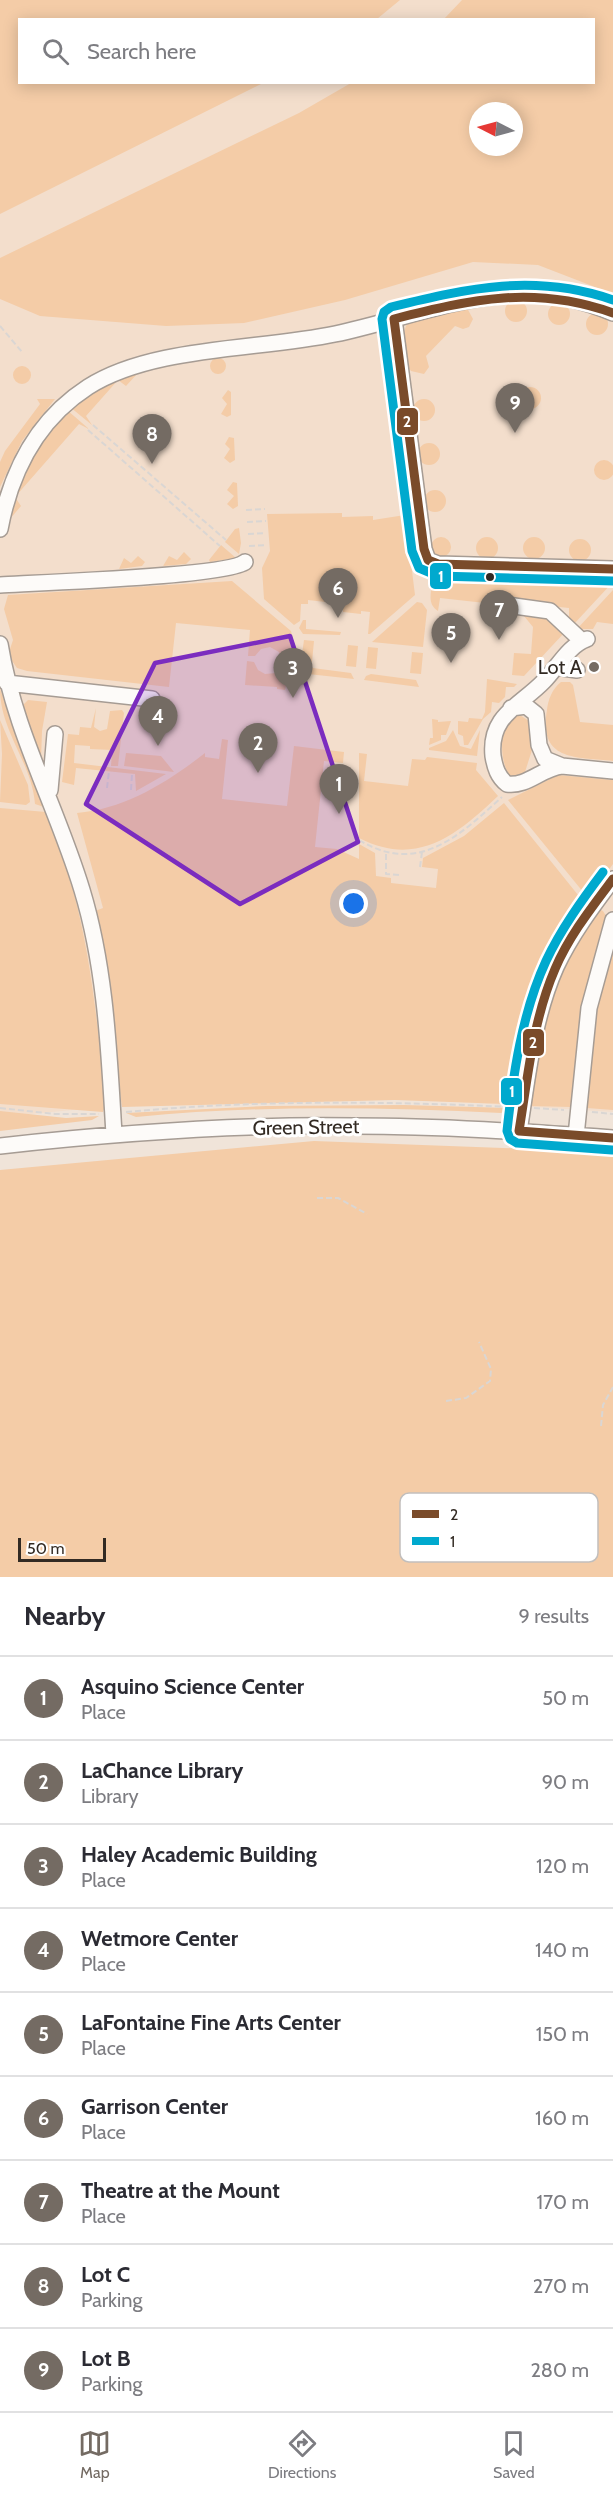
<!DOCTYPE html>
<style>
body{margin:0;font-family:Cabin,sans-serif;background:#f2f2f3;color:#2b2b33}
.compass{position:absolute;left:469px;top:102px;width:54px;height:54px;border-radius:50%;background:#fff;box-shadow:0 3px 15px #0003;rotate:276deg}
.scale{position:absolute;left:18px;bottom:15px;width:88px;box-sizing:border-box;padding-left:6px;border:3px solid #322a23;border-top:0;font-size:16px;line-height:21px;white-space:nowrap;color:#322a23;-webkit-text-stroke:4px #fff;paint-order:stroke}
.you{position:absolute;left:354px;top:904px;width:21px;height:21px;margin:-15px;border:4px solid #fff;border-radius:50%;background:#1a73e8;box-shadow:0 0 0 9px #1a73e833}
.badge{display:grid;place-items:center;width:39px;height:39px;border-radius:50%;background:#746b63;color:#fff;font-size:20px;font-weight:700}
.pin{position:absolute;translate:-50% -50px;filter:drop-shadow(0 2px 3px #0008)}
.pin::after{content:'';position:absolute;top:32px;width:21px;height:18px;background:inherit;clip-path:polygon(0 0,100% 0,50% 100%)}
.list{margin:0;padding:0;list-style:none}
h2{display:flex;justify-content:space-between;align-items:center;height:78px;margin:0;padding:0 24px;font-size:26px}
h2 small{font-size:20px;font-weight:400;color:#7c7c81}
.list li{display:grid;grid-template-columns:39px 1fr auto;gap:18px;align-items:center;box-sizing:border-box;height:84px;padding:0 24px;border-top:2px solid #e1e1e2}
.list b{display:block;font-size:22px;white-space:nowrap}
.list p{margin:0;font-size:20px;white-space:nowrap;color:#7c7c81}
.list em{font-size:20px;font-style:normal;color:#7c7c81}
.icon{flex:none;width:33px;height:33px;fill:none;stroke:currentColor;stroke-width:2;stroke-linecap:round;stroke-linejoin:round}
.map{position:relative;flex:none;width:613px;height:1577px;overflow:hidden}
.search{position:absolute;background:#fff;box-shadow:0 3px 15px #0003;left:18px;right:18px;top:18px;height:66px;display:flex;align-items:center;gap:15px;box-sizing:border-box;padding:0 21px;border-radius:0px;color:#7c7c81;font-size:22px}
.sheet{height:834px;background:#fff}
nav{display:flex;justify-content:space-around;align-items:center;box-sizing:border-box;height:84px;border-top:2px solid #e1e1e2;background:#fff;font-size:16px;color:#7c7c81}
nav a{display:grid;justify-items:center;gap:3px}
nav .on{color:#746b63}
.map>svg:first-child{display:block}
.built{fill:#f3decc;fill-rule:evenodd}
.green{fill:#f4cca7;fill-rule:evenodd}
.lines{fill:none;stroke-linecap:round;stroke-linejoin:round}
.minor-casing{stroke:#a69c94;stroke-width:18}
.path{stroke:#dad6d3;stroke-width:2;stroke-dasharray:6 3;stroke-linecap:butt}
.minor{stroke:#fdfbf9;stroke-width:15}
.bus-1-casing{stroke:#fff;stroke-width:14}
.bus-2-casing{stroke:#fff;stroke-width:14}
.bus-1{stroke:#7a4b2a;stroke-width:9}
.bus-2{stroke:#00a9ce;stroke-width:9}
.marked{fill:#7b2cbf;fill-opacity:0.2;stroke:#7b2cbf;stroke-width:4.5;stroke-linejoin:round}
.bus-dot{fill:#322a23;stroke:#fff;stroke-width:2}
.poi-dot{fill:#746b63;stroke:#fff;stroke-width:2}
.labels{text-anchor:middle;stroke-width:6;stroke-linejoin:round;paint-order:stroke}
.poi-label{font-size:20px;fill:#322a23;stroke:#fff;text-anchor:end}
.street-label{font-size:20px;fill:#322a23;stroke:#fff}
.key{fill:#fff;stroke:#c2bfbd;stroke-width:1.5}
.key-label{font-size:16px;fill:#322a23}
.line-badge{stroke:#fff;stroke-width:2}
.badge-label{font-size:16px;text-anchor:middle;font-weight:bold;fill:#fff}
</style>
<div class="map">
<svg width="613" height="1577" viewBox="0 0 613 1577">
<rect width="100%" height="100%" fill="#f0e4d9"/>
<path class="built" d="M0,0H613V1112L397,1098L145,1103L0,1117ZM20,20H594V82H20ZM478,111H514V147H478Z"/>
<path class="green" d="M0,0H400L377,19L20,20V82L263,83L0,214Z
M462,0H613V294L538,265L473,262L345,300L244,323L166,326L40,316L0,299V258L299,113L351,83L594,82V20L444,19ZM478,111H514V147H478Z
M505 311a11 11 0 1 1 22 0a11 11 0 1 1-22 0Z
M548 314a11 11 0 1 1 22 0a11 11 0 1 1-22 0Z
M467,308L473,319L469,327L463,329L455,326L426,356L429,367L424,374L411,371C400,358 400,332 410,319Z
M586 324a11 11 0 1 1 22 0a11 11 0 1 1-22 0Z
M210 366a8 8 0 1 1 16 0a8 8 0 1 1-16 0Z
M13 375a9 9 0 1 1 18 0a9 9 0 1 1-18 0Z
M134,371L137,374L126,386L118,380L86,416L92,425L70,407L103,384Z
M519 398a11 11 0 1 1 22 0a11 11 0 1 1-22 0Z
M228,390L231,392V415L227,417L221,414L227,404L222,398Z
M37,399H55L22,441L0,487V462L5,451L40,404Z
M413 410a11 11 0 1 1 22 0a11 11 0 1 1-22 0Z
M67,410L89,429L79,424L15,497L21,506L10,519C11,473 39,444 67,410Z
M229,437L234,438L235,460L230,463L224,458L230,449L225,444Z
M418 454a11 11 0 1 1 22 0a11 11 0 1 1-22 0Z
M594 470a10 10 0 1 1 20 0a10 10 0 1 1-20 0Z
M233,482L237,483L238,506L233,509L227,504L234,496L227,490Z
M424 501a11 11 0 1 1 22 0a11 11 0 1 1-22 0Z
M342,513V517L373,516V520L405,515L415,595L370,634H368L370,612L361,611V614L343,612V604L308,600V604H301L300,621L294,625L264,599L262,568L270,551L267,514Z
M239,528L241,543L239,554L225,542L235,529Z
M431 547a10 10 0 1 1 20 0a10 10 0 1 1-20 0Z
M476 548a11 11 0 1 1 22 0a11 11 0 1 1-22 0Z
M523 548a11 11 0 1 1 22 0a11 11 0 1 1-22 0Z
M569 550a11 11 0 1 1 22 0a11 11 0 1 1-22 0Z
M221,545L236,558L210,562L209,560Z
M184,552L191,559L186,564L163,566L169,556L177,560Z
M138,556L145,562L142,566L119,569L124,558L131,563Z
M456,578H485V583H517L518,579H522L523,584H538L539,579L609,580L612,583L574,624L569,620V608L494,600V604L440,598L438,611C430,606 430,599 431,591L441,583Z
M232,581L291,631L293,639L291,659L282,660L279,652L270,647L261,649L255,656H248L250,630L176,623L169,687L27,671L17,668L8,655L13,640L4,609L8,595Z
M613,590V624L597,622L593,629H577Z
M417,602L422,603L427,610L423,647L372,642Z
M519,610L546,615L565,632L524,676L512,675L514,653L531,654L533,627Z
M303,620H306V629L341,632L340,635L303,634L299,628Z
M304,640L314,641L312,662L301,661Z
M348,645L358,646L356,667L346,666Z
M368,647L378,648L376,669L366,668Z
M412,652L423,653L421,674L410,673Z
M247,661L254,662L258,670L265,674L276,673L282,664L290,666L285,690L277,689V687L245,685Z
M305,667L351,673L354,679L299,673Z
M371,674L416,680L419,687L364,680L366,676Z
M487,679L517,684L514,687H506L505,697L499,703L492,702L491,712L483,719L468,745H464L463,736L458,734V721L468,722L469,718L482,719L485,712Z
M561,682H570L573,685L580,722L613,725V761C575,757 538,761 547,710C548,700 552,689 561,682Z
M0,689L44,807L35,804C32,763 0,731 0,689Z
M28,700L47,702L42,731L41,760L22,706Z
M96,708L94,727L100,731L107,729L110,711L122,710L124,713L118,766H111L112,750L90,749V746L75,745L74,763L166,774L136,791L135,774L76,768L74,785L62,782L68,734L79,735L80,727L91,728Z
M520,715L529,721L532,750L525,772L516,778L510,776C499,762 497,719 520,715Z
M432,719L438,720V722L451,721L446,735H441V740L429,745L430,738H433Z
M0,720L28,785L30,802L26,805L0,802L2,754Z
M453,730L460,746L471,749L480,730L477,756L429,750V748L446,741Z
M222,739L228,740L222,799L287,806L294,746L344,752L343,763L324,761L315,847L337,849L359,859V844L375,853L376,876L391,878V883L436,888L438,869L422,867L423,858L464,836L504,803L578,895L577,905L549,952L530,999L510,1102L506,1104L395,1100L122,1107L95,911L103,908L77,813C125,809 168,782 205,753V757L219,759Z
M126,753L161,756L174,772L124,766Z
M359,753L367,754L364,781L408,786L412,759L425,760L427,757L477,763L476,770L498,796C457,835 417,868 359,838Z
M558,775L613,780V864L588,898L508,800Z
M0,808L46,812C55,838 65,864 73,890C92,960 98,1032 106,1103L103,1112L0,1104Z
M597,908L603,911L606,916L584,1003L571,1107L530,1106L529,1101L551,989Z
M613,929V1110L587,1108L584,1102L596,998Z
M404,1105L512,1108L501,1113C380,1107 256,1105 136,1117L126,1113L266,1106Z
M0,1111L66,1118L99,1116L92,1120L0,1131Z
M314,1141L587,1151V1146L613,1149V1577H0V1170Z"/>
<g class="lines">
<defs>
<path id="minor" d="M394,319L424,549L428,560L438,564L613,569
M0,529C11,471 37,420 88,387C152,346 259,350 335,334C398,321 460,295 525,294C556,294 585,301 613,313
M0,585C35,583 229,576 245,562
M500,604L550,611L582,641
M0,644C14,731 57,807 82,890C106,969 109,1053 114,1134
M556,667L577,670
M7,683L152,699
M511,708L526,706L536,714L539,745L545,759L562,766L613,771
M562,766C542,768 527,787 507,784C498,777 495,768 493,756C489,715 520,706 544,681C557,668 569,645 587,639
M50,790L55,734
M519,1131C528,1076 533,1019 556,967C571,935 592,907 613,879
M576,1136L589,1008L613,920
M0,1146C118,1133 236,1124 354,1126C441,1126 527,1132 613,1138"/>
</defs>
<use href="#minor" class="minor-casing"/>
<path class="path" d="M0,326L22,352
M93,425L226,540
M88,430L220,546
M246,510L265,509
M247,522L266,521
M248,534L266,533
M249,546L267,545
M107,788L109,771
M131,790L132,774
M359,840C418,876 459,836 502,797
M386,854V874L399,875
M420,867L422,852
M0,1108L55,1114H99
M534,1108L564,1110
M126,1112C254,1100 383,1101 510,1107
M592,1112L613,1114
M317,1198H338L367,1214
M446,1401L466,1398L490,1381L491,1369L479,1342
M601,1426L603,1405L613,1387"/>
<use href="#minor" class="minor"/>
<defs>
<path id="bus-1" d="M613,313C535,285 472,299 394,319L424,549L428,560L438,564L613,569
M613,879C592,907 569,936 555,969C533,1020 528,1076 519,1131L613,1138"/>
<path id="bus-2" d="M613,581L438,576L419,568L412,551L382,319L384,312L391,307C469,288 535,273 613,300
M603,872C582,900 561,929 546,961C522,1013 513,1075 507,1131L510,1139L517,1143L612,1150"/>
</defs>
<use href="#bus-1" class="bus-1-casing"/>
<use href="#bus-2" class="bus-2-casing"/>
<use href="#bus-1" class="bus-1"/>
<use href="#bus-2" class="bus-2"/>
</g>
<path class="marked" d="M290,636L358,842L240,904L86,804L155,663Z"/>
<circle class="bus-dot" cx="490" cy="577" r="5"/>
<circle class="poi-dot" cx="594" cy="667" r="6"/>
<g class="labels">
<g class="poi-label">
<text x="582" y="674">Lot A</text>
</g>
<g class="street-label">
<text transform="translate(306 1127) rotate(-1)" y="7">Green Street</text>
</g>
</g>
<rect x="400" y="1493" width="198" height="69" rx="9" class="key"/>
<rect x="412" y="1510" width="27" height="8" fill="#7a4b2a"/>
<rect x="412" y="1537" width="27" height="8" fill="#00a9ce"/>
<g class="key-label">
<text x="450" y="1520">2</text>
<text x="450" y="1547">1</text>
</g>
<g class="line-badge">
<rect x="396" y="407" width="23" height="29" rx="6" fill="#7a4b2a"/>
<rect x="429" y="562" width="23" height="28" rx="6" fill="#00a9ce"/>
<rect x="522" y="1028" width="23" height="29" rx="6" fill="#7a4b2a"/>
<rect x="500" y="1077" width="23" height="29" rx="6" fill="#00a9ce"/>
</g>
<g class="badge-label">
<text x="407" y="427">2</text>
<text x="441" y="582">1</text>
<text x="533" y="1048">2</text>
<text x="512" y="1097">1</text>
</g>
</svg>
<svg class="compass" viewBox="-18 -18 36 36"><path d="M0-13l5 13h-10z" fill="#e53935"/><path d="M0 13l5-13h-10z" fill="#7c7c81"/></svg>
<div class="scale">50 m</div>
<div class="you"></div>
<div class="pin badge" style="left:339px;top:814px">1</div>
<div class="pin badge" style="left:258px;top:773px">2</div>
<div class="pin badge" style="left:293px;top:698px">3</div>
<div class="pin badge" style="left:158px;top:746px">4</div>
<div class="pin badge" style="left:451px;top:663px">5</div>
<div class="pin badge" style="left:338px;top:618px">6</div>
<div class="pin badge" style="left:499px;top:640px">7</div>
<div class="pin badge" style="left:152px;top:464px">8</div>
<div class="pin badge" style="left:515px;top:433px">9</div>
<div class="search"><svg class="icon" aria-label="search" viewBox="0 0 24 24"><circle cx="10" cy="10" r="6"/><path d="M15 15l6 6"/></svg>Search here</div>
</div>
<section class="sheet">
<h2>Nearby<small>9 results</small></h2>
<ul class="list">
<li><span class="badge">1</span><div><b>Asquino Science Center</b><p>Place</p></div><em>50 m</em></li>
<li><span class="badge">2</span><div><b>LaChance Library</b><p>Library</p></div><em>90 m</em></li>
<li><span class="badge">3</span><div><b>Haley Academic Building</b><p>Place</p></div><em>120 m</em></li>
<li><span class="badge">4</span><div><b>Wetmore Center</b><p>Place</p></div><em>140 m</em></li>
<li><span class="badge">5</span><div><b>LaFontaine Fine Arts Center</b><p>Place</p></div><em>150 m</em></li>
<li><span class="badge">6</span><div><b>Garrison Center</b><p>Place</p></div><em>160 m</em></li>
<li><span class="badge">7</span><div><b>Theatre at the Mount</b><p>Place</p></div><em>170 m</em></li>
<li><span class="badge">8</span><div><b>Lot C</b><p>Parking</p></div><em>270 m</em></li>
<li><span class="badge">9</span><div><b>Lot B</b><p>Parking</p></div><em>280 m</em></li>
</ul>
</section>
<nav>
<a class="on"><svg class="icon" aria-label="map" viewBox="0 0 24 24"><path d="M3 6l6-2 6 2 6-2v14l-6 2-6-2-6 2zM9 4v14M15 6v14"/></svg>Map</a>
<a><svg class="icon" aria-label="directions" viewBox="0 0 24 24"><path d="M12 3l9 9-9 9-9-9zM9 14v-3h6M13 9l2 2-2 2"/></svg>Directions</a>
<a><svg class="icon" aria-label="saved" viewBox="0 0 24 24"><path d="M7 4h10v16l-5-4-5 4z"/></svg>Saved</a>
</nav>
